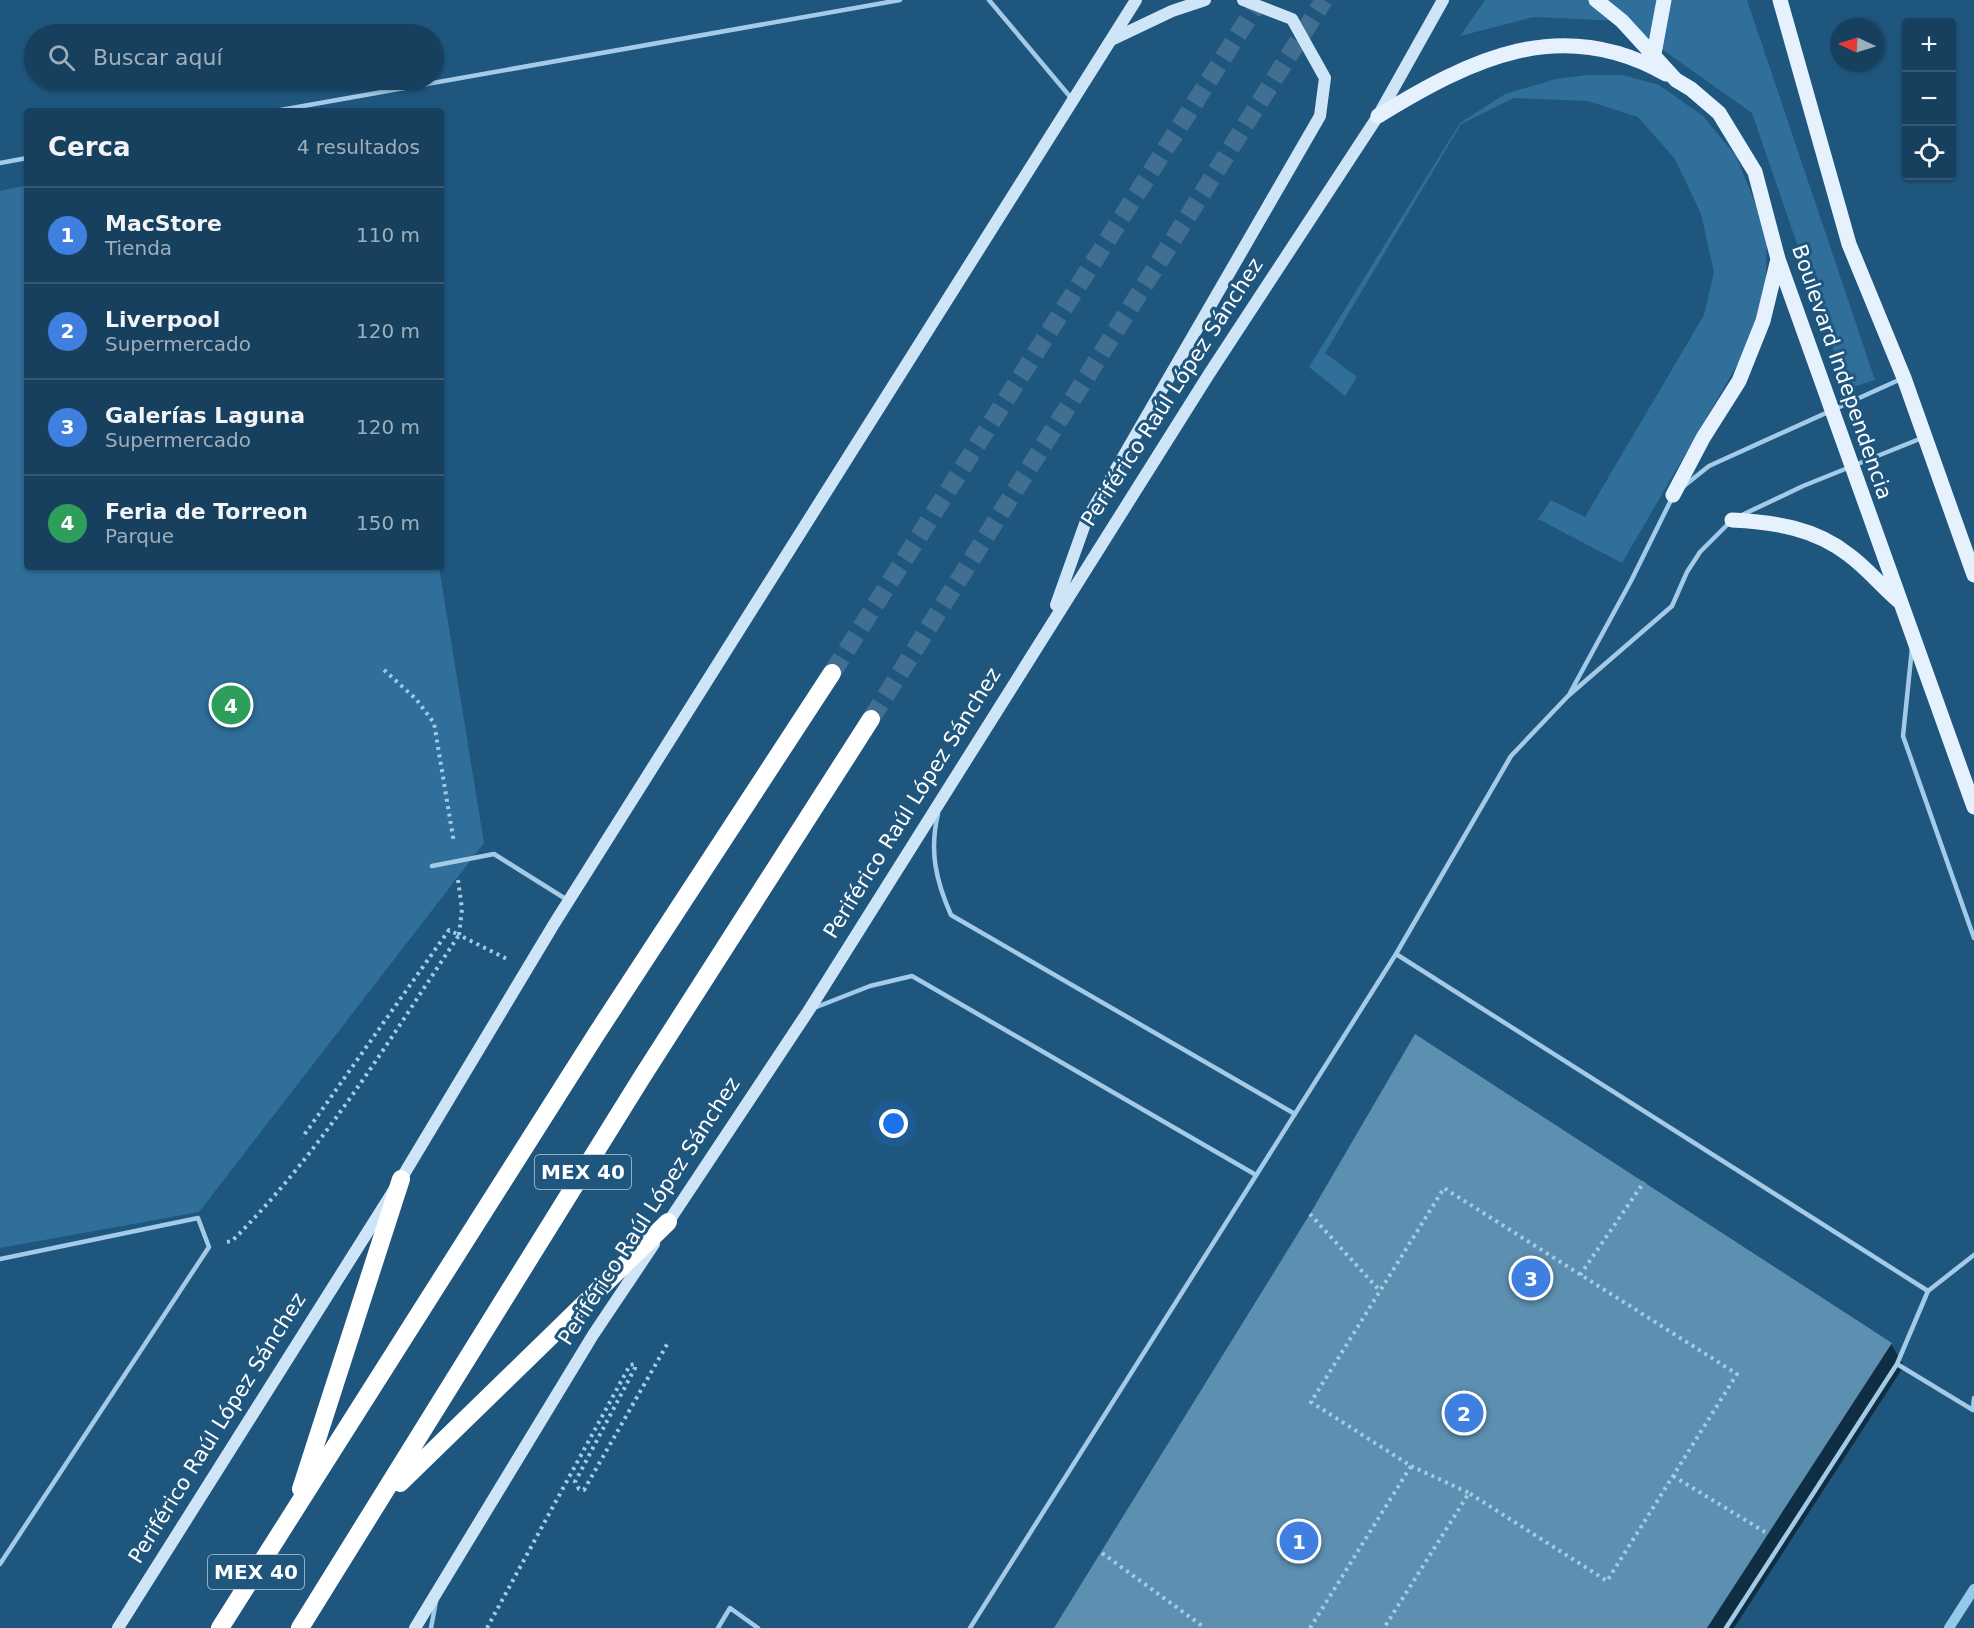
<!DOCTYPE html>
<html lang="es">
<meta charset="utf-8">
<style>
body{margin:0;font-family:"DejaVu Sans",sans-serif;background:#244b67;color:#f1f3f6}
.controls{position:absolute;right:18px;top:18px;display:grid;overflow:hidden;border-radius:6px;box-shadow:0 2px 4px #0004}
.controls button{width:54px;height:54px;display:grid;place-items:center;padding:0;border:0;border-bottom:2px solid #365973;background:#17405e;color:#f1f3f6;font:30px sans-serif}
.compass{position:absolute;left:1830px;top:18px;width:54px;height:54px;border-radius:50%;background:#17405e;box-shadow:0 2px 4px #0004;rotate:274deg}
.you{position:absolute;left:894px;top:1124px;width:21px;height:21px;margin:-15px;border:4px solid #fff;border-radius:50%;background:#1a73e8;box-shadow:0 0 0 9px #1a73e833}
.badge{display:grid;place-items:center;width:39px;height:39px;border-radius:50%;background:#8c9099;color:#fff;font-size:20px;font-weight:700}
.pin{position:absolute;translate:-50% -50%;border:3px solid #fff;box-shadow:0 2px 6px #0006}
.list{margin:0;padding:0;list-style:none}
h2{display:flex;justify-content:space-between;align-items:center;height:78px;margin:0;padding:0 24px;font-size:26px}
h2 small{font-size:20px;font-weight:400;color:#9eafbc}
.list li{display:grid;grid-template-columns:39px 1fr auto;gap:18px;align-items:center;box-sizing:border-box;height:96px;padding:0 24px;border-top:2px solid #365973}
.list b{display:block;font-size:22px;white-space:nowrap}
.list p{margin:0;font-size:20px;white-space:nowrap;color:#9eafbc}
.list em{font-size:20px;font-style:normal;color:#9eafbc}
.icon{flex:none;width:33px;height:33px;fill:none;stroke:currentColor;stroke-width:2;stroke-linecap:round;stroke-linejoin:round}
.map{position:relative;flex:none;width:1974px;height:1628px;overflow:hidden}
.search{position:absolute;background:#17405e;box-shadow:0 2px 4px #0004;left:24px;top:24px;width:420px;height:66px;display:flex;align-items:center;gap:15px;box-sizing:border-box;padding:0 21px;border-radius:33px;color:#9eafbc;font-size:22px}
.panel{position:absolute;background:#17405e;box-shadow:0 2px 4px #0004;left:24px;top:108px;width:420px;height:462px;border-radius:6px}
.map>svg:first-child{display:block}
.green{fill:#2f6f9a}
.shadow{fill:#0007}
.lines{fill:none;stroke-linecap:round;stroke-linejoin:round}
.stream{stroke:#96c8e9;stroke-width:10}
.building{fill:#5d8fb1}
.highway-tunnel{stroke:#416f91;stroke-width:18;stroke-dasharray:18 9;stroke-linecap:butt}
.path{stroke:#a3cbe7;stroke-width:4;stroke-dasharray:3 4.5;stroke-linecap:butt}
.lane{stroke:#a3cbe7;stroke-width:4.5}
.secondary{stroke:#cde5f6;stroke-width:12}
.primary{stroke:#e5f2fd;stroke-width:15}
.highway{stroke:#fff;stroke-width:18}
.labels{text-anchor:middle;stroke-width:6;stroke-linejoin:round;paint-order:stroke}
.shield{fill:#1f567e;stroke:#bcccd8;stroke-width:1.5}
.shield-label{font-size:20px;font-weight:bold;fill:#fff}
.street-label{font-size:21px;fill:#fff;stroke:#1f567e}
</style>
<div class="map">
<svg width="1974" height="1628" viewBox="0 0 1974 1628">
<rect width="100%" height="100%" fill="#1f567e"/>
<path class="green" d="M1485,0H1747L1875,380L1847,389L1752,113L1622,21L1534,17L1460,36Z
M1588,75H1623L1659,85L1703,116L1736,156L1767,232L1765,317L1622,563L1538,519L1551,500L1585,517L1704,315L1714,272L1701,214L1675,159L1638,117L1588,101L1514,98L1461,124L1325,353L1357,377L1345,396L1309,367L1460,123L1505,94L1556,79Z
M27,185V567H439L484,843L199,1212L0,1248V191Z"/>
<path class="shadow" d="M1891,1344L1904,1366L1734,1628H1056Z"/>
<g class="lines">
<path class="stream" d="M1949,1628L1974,1589"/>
</g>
<path class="building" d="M1415,1034L1892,1343L1707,1628H1054L1310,1214Z"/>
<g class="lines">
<path class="highway-tunnel" d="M832,673L1260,0
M871,719L1324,0"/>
<path class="path" d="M384,670L416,699L434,723L454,843
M458,880L462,909L459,935L507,959
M1310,1214L1380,1291
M227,1242L232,1241C322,1152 389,1040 459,935L449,930L302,1138
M1580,1275L1644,1182
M1411,1466L1469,1493
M1673,1476L1765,1532
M1102,1553L1205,1628
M487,1628L630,1365L635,1364V1368L575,1482L579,1489L584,1490L669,1341
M1310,1628L1411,1466L1311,1402L1444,1188L1737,1374L1607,1581L1469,1493L1384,1628"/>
<path class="lane" d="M989,0L1072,99
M275,111L900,0
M0,163L27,158
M1684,486L1709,466L1901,379
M1742,515L1803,486L1922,438
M1912,648L1903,736L1974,938
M1570,693L1631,581L1672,498
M938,814C929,851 936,881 951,915L1295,1114
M432,866L494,854L569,901
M1396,954L1511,756L1568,696L1672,606L1687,572L1700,552L1730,522
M814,1008L870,986L912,976L1256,1175
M0,1259L198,1218L209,1247L0,1564
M1928,1291L1974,1255
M1897,1364L1973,1410L1974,1398
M431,1628L436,1601
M718,1628L730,1608L758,1628
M970,1628L1396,954L1928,1291L1897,1364L1726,1628"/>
<path class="secondary" d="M1111,40L1172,11L1205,0
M1056,605L1086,521L1320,116L1325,78L1292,19L1243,0
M665,1227L809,1010L1209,374L1378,116L1443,0
M118,1628L401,1179L554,924L1136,0
M415,1628L593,1335L654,1244"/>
<path class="primary" d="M1596,0L1622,21L1676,80L1691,89L1719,113L1755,172L1778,259L1974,807
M1780,0L1849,244L1904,378L1974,575
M1654,54L1664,0
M1378,116C1471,59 1561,14 1666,74
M1673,495L1703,438L1739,381L1763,321L1778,259
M1732,520C1774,522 1815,528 1849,555C1868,569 1882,587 1900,602"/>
<path class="highway" d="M400,1483L668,1222
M301,1489L401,1179
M220,1628L597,1033L832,673
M300,1628L642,1077L871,719"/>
</g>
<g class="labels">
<g class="shield">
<rect x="535" y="1155" width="96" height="34" rx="4.5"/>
<rect x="208" y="1555" width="96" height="34" rx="4.5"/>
</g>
<g class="shield-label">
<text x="583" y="1179">MEX 40</text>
<text x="256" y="1579">MEX 40</text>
</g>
<g class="street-label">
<text transform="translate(1842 372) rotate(71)" y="7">Boulevard Independencia</text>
<text transform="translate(1172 392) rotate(-57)" y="7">Periférico Raúl López Sánchez</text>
<text transform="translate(912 803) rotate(-58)" y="7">Periférico Raúl López Sánchez</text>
<text transform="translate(649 1211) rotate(-57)" y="7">Periférico Raúl López Sánchez</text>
<text transform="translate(217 1428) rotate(-58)" y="7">Periférico Raúl López Sánchez</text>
</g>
</g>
</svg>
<div class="controls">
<button>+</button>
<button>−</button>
<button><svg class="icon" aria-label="locate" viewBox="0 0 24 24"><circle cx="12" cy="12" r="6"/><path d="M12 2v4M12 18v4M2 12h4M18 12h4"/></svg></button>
</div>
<svg class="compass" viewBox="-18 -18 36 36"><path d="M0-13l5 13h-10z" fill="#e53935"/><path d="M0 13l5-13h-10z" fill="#9eafbc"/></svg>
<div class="you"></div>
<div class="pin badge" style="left:1299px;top:1541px;background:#3f7fe0">1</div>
<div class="pin badge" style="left:1464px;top:1413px;background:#3f7fe0">2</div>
<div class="pin badge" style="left:1531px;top:1278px;background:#3f7fe0">3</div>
<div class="pin badge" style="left:231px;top:705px;background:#2e9e5b">4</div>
<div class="search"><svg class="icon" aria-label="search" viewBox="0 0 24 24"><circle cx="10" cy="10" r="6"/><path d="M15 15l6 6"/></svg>Buscar aquí</div>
<section class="panel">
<h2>Cerca<small>4 resultados</small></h2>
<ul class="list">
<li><span class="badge" style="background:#3f7fe0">1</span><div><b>MacStore</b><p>Tienda</p></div><em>110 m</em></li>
<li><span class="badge" style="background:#3f7fe0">2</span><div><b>Liverpool</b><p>Supermercado</p></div><em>120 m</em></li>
<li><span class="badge" style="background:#3f7fe0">3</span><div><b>Galerías Laguna</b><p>Supermercado</p></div><em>120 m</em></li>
<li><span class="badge" style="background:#2e9e5b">4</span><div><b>Feria de Torreon</b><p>Parque</p></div><em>150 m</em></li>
</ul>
</section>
</div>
